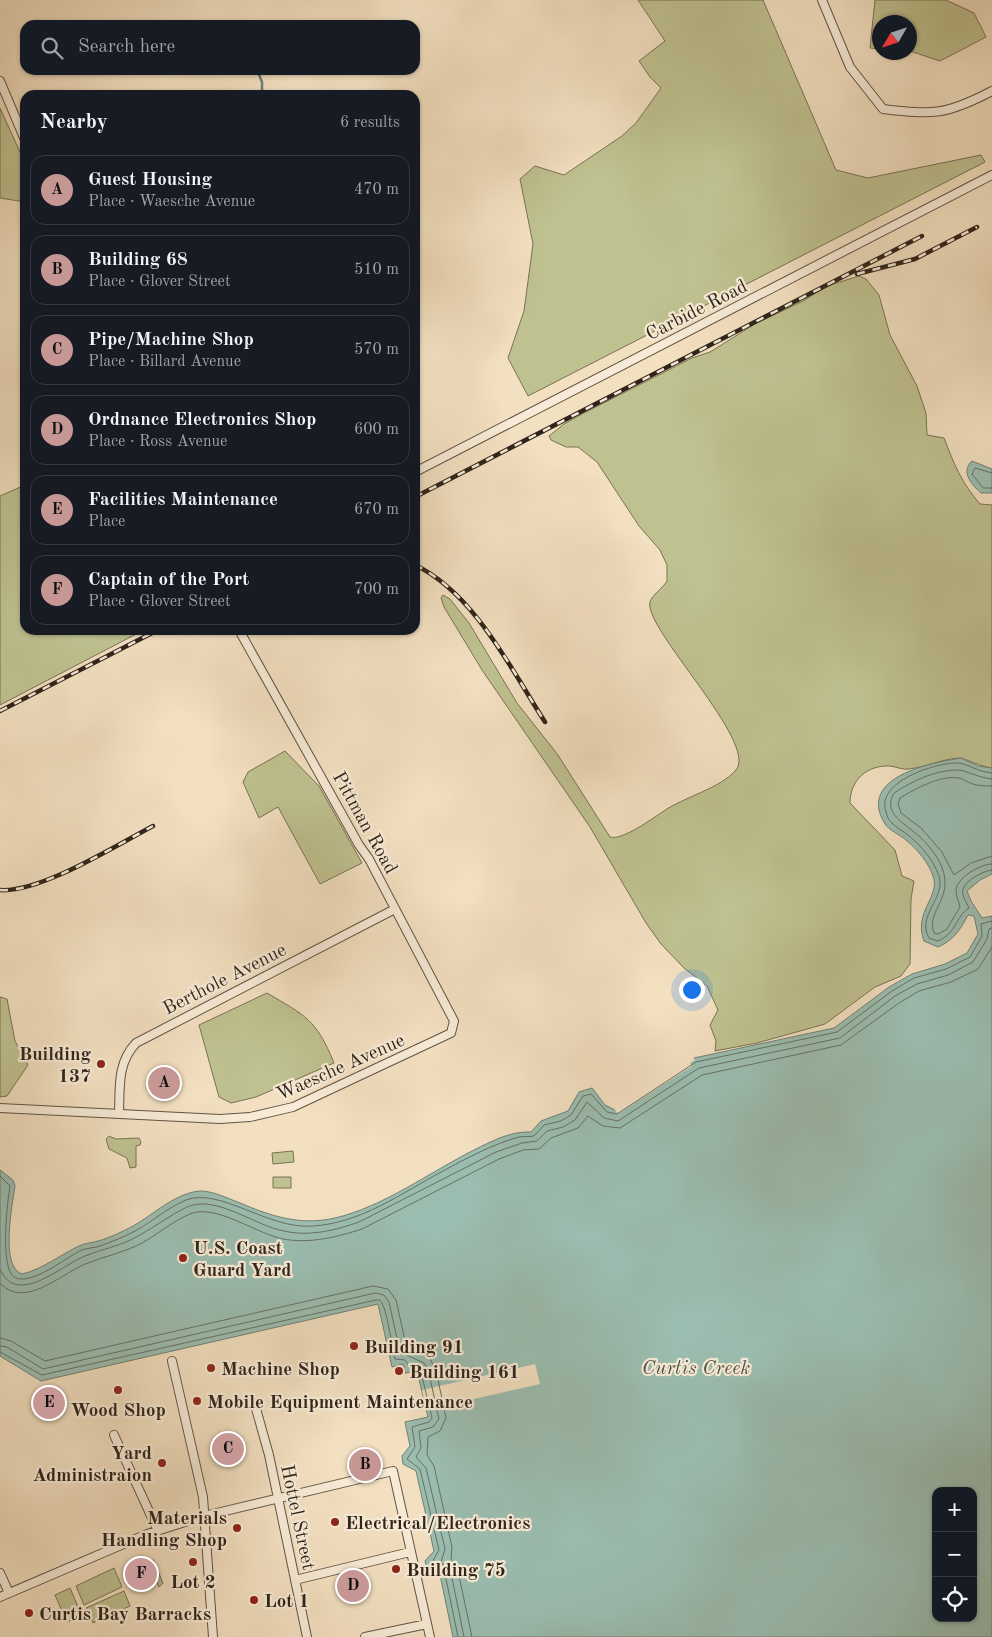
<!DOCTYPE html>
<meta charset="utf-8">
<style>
body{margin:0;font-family:"Old Standard TT",serif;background:#242831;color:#f1f3f6}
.controls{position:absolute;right:15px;bottom:15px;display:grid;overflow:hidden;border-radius:10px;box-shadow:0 1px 4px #0004}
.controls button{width:45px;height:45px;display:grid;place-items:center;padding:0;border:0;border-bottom:1px solid #363941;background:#171b24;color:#f1f3f6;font:25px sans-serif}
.compass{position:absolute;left:872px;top:15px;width:45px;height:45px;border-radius:50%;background:#171b24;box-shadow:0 1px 4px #0004;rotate:231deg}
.you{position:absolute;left:691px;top:989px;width:18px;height:18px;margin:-12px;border:4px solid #fff;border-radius:50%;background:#1a73e8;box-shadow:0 0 0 8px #1a73e833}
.badge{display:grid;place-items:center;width:32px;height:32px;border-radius:50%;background:#c59692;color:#111;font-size:16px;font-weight:700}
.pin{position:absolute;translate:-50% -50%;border:2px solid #fff;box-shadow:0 1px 5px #0006}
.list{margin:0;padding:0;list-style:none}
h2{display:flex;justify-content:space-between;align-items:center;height:65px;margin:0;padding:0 20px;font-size:21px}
h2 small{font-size:16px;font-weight:400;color:#9ea1a6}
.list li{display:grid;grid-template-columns:32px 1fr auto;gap:15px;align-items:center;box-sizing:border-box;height:70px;margin:0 10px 10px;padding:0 10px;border:1px solid #363941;border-radius:15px}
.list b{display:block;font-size:19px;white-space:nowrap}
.list p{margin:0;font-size:16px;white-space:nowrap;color:#9ea1a6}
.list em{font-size:16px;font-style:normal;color:#9ea1a6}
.icon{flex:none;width:28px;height:28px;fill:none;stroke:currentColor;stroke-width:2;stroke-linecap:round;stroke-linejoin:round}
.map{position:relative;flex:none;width:992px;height:1637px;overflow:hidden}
.search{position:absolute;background:#171b24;box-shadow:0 1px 4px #0004;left:20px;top:20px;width:400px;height:55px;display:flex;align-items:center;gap:12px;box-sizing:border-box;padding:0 18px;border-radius:15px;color:#9ea1a6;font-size:19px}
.panel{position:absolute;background:#171b24;box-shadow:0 1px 4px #0004;left:20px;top:90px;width:400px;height:545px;border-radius:15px}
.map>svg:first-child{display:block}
.green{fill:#bfc190;stroke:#787255}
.water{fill:#9bbdb0;stroke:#708074;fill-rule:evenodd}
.pier{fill:#f3e0c1}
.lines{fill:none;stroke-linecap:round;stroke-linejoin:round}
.shore{stroke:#667065;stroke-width:1}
.stream{stroke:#708074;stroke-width:2.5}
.minor-casing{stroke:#615344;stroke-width:10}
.minor{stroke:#f7ebd7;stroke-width:8}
.rail-casing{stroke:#30241a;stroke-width:4.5}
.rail{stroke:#f7ebd7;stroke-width:2.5;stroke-dasharray:8;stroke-linecap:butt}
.poi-dot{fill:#8f2418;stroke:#f7ebd7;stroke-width:2}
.labels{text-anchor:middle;stroke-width:4.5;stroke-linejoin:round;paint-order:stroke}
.street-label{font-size:19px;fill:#30241a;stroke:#f7ebd7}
.poi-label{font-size:19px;font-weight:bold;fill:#30241a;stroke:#f7ebd7;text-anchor:start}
.water-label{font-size:20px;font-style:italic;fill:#505247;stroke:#f7ebd7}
</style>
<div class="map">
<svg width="992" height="1637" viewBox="0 0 992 1637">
<rect width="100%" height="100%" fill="#f3e0c1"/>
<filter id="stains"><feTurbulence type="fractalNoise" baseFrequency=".004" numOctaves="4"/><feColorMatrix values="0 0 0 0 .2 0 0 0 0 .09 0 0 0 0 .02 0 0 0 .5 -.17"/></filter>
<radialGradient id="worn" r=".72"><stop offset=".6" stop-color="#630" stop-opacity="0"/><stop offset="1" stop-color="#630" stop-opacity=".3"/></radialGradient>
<path class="green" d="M638,0H763L836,170L868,178L981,155L985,162L528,396L508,358L524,311L533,244L520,179L535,166L564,175L622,136L636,123L661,88L650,77L639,61L665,41Z
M875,0H946L974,13L986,37L940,61L910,51V22H880L879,49L870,48Z
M0,108L25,163V202L0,198Z
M859,276L866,279L879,295L890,335L917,386L926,413L927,435L944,438C954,464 961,482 980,504L992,505V768C982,767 964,758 959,758C942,759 926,767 909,769C903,770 897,767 890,766C867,765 850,780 850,803L895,850L902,876L914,881L911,899L910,964L901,976L875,987L825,1024L757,1043L715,1051L716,1041L710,1025L718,1010L707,986L684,968L661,944L646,923L590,827L482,670L444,607L441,598L443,595L450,599L469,623L517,703L558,755L610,837C622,841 653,818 664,811C684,797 721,788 736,770C759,743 643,628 650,602C652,595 663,588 667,581V565L660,550L639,526L597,462L578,447H566L551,440L549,436L564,424L582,414L692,358L710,352L755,324L803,301L827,286Z
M25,485V630H144L0,705V496Z
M285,751L319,786L362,863L320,884L278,807L259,818L243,782L248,772Z
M267,993C306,1016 316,1019 334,1063L256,1097L231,1103L219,1097L199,1025Z
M0,997L7,999L15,1041L28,1065L7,1096L0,1097Z
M109,1136L116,1139L139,1138L141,1142L140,1145L136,1146V1167L130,1168L127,1158L109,1149L106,1139Z
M293,1151L294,1162L273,1164L272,1153Z
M273,1177H291V1188H273Z
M153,1560L163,1583L159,1587L147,1561Z
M114,1568L122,1587L84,1605L76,1586Z
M70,1588L82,1616L67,1622L55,1595Z
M124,1591L130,1606L93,1623L86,1608Z"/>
<path class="water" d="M972,461L992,469V493H981C972,485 960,472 972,461Z
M961,758L978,766L992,768V874L980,880L967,891L971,901L982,918L992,916V1637H453L440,1575L427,1569L425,1561L434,1551L416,1471L403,1464L402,1456L410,1446L405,1422L428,1417L417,1371L405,1373L403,1364L392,1367L378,1304L41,1381L0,1356V1170L13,1180L15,1186C12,1206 0,1267 22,1274C43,1269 60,1255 79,1246C85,1243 92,1243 98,1241C109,1238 122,1232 133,1226C153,1215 175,1193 200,1191C213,1191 227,1198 240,1203C271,1216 300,1226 335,1218C383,1207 430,1172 474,1150C492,1141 511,1131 531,1132L541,1121L568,1111L579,1092L592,1088L605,1105L615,1110L694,1058L834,1028L889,987L912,974L945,964L967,953L978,934L974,916L968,915C960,930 954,940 938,947L924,941C913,912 941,896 933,876C929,863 917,849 906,840C900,835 889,830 885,824C856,777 931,763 961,758ZM936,1491H973V1618H936Z"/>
<path class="pier" d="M692,1056L695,1060L690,1063L692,1066L618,1114L613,1107Z
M535,1364L540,1384L426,1410L422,1390Z"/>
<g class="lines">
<path class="shore" d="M992,473L975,468L972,474L983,488H992
M992,773C978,772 968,764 959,763C936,762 875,782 886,812C887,815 888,820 891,822C896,828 904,831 909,836C921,845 934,861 939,876C946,898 916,916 929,938L938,941C957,933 955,917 969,908C967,903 961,895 963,889C966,880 983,871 992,870
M992,779C979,778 965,770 958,770C934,770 913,781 894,793C883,812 901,821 914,832C923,839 934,851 939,861C958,897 925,910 934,933L938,934L947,929L960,907C959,902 956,896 956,891C956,878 980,864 992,864
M992,786C986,786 979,786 973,784C968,783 963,778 958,778C940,775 915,789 900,798L898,804L901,813L921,828L942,852L954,875L971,863L992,856
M0,1176L10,1186C7,1204 0,1267 14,1277C31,1287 66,1257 82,1250C87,1248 94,1248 100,1246C111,1242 124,1237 135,1231C152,1222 167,1208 186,1200C220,1187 269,1230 313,1226C361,1223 402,1193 443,1171C467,1158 493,1144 519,1137C524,1136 529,1137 534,1136L544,1125L561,1121L571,1115L583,1096L591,1094L607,1112L617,1114L696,1062L837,1032L892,991L914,978L946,969L970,957L982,936L981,924L992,921
M0,1269C16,1308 62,1265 85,1256C102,1249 121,1246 138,1236C155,1227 170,1215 187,1207C216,1194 255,1226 284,1231C310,1237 336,1230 359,1222L496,1152L522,1143L537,1141L547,1131L563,1127L575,1120L587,1102L604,1118L618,1121L699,1068L840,1038L895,996L917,984L948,975L973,962L987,939L989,929L992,928
M0,1283C25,1311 64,1271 88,1263C106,1256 125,1252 142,1243C158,1234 173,1221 190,1214C215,1203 257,1234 283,1239C310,1244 337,1237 362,1229L499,1159L523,1150L539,1149L551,1138L578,1128L588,1116L603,1126L620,1128L702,1075L841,1045L899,1003L919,991L951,982L978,969L992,947
M0,1338L11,1341L45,1361L373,1286L388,1289L396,1300L406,1345L430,1358L437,1375L446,1418L440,1431L428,1437L427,1455L434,1466L452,1547L451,1559L458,1571L472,1637
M0,1346L7,1347L43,1369L375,1293L384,1295L389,1302L400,1352L424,1363L428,1369L439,1419L433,1427L419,1431L421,1448L416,1457L426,1468L445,1549L441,1562L451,1573L464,1637
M0,1352L42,1375L376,1300H380C388,1310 391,1345 395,1359L405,1360L410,1367L420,1368L432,1418L429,1422L412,1427L415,1447L407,1459L420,1469L439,1550L431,1564L445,1574L458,1637"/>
<path class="stream" d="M257,70L262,82V95
M307,70L309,71"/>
<defs>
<path id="minor" d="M822,0L850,67L883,109C934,115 946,115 992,91
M0,81L25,140
M415,472L992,175
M0,1108L220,1119L250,1117L293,1107L451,1033L454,1021L369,859L359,845L239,630
M119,1113C120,1087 117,1063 136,1043L395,909
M172,1361L203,1497L213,1637
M255,1405L269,1455L307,1637
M114,1435L158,1531
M0,1573L9,1593
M295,1580L410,1552
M0,1597L147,1534L204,1516L393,1471L430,1637
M365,1637L427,1624"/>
</defs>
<use href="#minor" class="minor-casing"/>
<use href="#minor" class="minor"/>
<defs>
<path id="rail" d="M857,274L915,259L977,227
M415,497L922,236
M415,565C474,593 511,669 545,722
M0,711L158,630
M0,890C40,893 115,846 153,826"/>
</defs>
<use href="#rail" class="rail-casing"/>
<use href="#rail" class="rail"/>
</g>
<g class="poi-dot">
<circle cx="101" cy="1064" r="5"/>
<circle cx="183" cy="1258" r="5"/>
<circle cx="354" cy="1346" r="5"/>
<circle cx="211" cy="1368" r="5"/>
<circle cx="399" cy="1371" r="5"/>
<circle cx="118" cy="1390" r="5"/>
<circle cx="197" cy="1401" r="5"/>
<circle cx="162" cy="1463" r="5"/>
<circle cx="335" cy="1522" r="5"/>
<circle cx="237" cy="1528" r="5"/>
<circle cx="193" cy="1562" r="5"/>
<circle cx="396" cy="1569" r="5"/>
<circle cx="254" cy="1600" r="5"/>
<circle cx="29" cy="1613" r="5"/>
</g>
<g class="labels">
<g class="street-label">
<text transform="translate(696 309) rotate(-27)" y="7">Carbide Road</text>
<text transform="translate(366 822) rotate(61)" y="7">Pittman Road</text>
<text transform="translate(224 978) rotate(-27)" y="7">Berthole Avenue</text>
<text transform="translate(340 1066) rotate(-24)" y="7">Waesche Avenue</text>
<text transform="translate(299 1517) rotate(78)" y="7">Hottel Street</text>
</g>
<g class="poi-label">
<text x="91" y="1060" text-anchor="end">Building<tspan x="91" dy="22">137</tspan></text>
<text x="193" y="1254">U.S. Coast<tspan x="193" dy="22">Guard Yard</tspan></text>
<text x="364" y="1353">Building 91</text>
<text x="221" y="1375">Machine Shop</text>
<text x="409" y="1378">Building 161</text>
<text x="207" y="1408">Mobile Equipment Maintenance</text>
<text x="118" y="1416" text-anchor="middle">Wood Shop</text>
<text x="152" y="1459" text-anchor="end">Yard<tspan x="152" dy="22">Administraion</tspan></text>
<text x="227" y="1524" text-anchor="end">Materials<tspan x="227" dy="22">Handling Shop</tspan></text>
<text x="345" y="1529">Electrical/Electronics</text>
<text x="406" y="1576">Building 75</text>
<text x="193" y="1588" text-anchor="middle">Lot 2</text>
<text x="264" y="1607">Lot 1</text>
<text x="39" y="1620">Curtis Bay Barracks</text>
</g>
<g class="water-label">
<text x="696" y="1374">Curtis Creek</text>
</g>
</g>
<rect width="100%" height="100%" filter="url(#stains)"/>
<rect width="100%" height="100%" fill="url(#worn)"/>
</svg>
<div class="controls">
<button>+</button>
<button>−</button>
<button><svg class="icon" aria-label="locate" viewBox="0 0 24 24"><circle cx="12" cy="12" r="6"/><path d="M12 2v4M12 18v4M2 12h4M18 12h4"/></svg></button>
</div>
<svg class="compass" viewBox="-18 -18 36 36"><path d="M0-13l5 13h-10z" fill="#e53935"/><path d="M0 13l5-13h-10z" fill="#9ea1a6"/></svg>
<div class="you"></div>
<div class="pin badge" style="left:164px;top:1083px">A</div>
<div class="pin badge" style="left:365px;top:1465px">B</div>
<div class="pin badge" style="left:228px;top:1449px">C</div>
<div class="pin badge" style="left:353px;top:1586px">D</div>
<div class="pin badge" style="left:49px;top:1403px">E</div>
<div class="pin badge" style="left:141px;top:1574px">F</div>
<div class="search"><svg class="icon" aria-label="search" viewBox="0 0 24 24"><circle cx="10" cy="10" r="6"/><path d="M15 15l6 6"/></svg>Search here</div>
<section class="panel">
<h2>Nearby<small>6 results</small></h2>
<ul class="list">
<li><span class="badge">A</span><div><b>Guest Housing</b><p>Place · Waesche Avenue</p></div><em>470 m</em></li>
<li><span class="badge">B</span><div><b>Building 68</b><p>Place · Glover Street</p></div><em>510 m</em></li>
<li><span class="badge">C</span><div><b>Pipe/Machine Shop</b><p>Place · Billard Avenue</p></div><em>570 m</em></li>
<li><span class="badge">D</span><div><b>Ordnance Electronics Shop</b><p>Place · Ross Avenue</p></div><em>600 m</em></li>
<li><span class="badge">E</span><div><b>Facilities Maintenance</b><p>Place</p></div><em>670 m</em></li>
<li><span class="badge">F</span><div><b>Captain of the Port</b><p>Place · Glover Street</p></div><em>700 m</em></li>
</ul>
</section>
</div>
